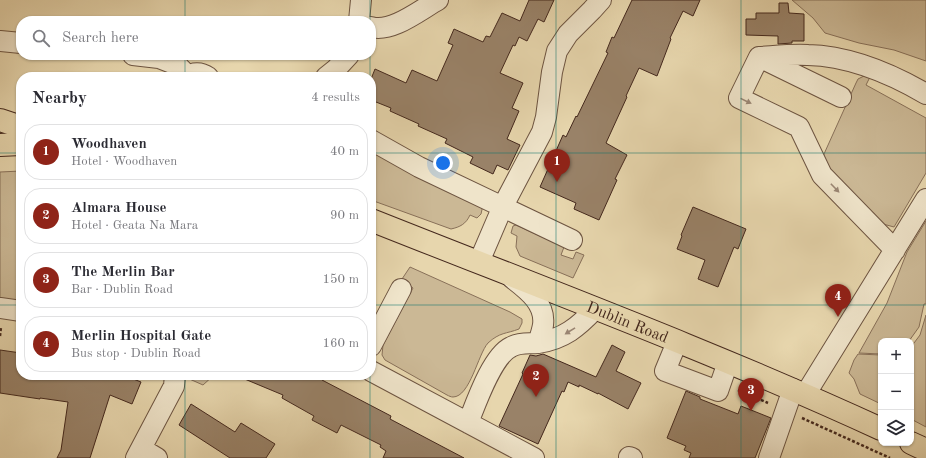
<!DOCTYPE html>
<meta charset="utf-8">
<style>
body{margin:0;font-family:"Old Standard TT",serif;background:#f2f2f3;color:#2b2b33}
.controls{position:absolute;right:12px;bottom:12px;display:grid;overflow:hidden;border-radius:8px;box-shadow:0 1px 3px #0004}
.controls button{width:36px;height:36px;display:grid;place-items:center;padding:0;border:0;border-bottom:1px solid #e1e1e2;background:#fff;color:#2b2b33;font:20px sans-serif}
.you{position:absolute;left:443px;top:163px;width:14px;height:14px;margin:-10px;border:3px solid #fff;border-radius:50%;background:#1a73e8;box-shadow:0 0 0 6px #1a73e833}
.badge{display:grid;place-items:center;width:26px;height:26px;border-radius:50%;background:#8f2418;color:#fff;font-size:13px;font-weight:700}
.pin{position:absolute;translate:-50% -33px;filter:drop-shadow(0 1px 2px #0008)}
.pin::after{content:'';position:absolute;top:21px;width:14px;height:12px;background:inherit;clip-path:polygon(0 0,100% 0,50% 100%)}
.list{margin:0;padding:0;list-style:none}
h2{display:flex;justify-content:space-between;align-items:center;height:52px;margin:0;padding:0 16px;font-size:17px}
h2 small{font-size:13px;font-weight:400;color:#7c7c81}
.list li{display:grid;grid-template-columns:26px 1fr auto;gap:12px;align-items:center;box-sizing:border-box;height:56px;margin:0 8px 8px;padding:0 8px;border:1px solid #e1e1e2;border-radius:16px}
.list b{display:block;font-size:15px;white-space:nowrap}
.list p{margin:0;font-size:13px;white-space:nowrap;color:#7c7c81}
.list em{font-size:13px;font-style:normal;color:#7c7c81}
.icon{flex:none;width:22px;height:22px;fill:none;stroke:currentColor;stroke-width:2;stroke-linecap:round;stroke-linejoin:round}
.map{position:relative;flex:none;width:926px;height:458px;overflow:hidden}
.search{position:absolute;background:#fff;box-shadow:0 1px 3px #0004;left:16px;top:16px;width:360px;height:44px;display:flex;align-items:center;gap:10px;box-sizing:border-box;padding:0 14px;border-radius:16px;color:#7c7c81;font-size:15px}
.panel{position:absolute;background:#fff;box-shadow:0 1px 3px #0004;left:16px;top:72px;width:360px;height:308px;border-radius:16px}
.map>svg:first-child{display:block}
.green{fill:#cbb895;stroke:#887059}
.building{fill:#998268;stroke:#44281d}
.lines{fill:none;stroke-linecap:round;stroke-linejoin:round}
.minor-casing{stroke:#6d5441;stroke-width:22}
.major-casing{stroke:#44281d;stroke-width:24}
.path{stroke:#44281d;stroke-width:2.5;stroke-dasharray:3 2;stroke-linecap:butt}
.minor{stroke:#efe4ca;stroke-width:20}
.major{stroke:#e7d6ad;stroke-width:22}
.oneway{fill:#9a8674}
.grid{fill:none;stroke:#0f766e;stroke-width:1;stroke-opacity:0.55}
.labels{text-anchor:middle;stroke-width:3;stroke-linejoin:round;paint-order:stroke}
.street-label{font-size:16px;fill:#44281d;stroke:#efe4ca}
</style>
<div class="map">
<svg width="926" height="458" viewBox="0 0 926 458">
<rect width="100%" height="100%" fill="#e7d6ad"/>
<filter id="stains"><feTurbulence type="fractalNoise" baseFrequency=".005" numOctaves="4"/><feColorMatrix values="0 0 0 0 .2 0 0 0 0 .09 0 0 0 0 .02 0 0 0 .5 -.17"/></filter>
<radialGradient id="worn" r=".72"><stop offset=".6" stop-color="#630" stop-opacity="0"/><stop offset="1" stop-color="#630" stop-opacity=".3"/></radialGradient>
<path class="green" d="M792,0H926V61L894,50L859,43L825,33L813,18Z
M866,75H871L866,85L926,118V173L894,227L883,224L826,166L823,160L824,154L856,83L858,79Z
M371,150L483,205L481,214L477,218L470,215C466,224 460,227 451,229L371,200Z
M21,171V302L0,300V172Z
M926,221V304H924L919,327L909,341H881V354L859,353L887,303L907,252Z
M516,225L564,247L561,255L573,259L576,252L584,255L573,278L520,256L516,247L517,236L511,233L513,226Z
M410,267L510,312L522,319V323L519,329C506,334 500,332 488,343C478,354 470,397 453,397C451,397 449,396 447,395L385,360L382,355L383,345L413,288L402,279Z
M926,315V427L911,419V347L920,335Z
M858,354L881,355V404L860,394L854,379L849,373L854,360Z
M185,375H214L203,385L185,377Z"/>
<path class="building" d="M529,0H554L544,22L538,19L527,41L519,37L515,46L513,45L500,73L523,83L512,108L519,111L507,139L520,145L508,170L497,165L493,174L470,163L473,157L445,143L447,139L418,126L419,124L390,111L391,108L371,100V79L375,69L406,83L412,70L437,81L453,45L448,43L454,29L483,42L486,36L490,37L502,13L520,21Z
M632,0H700L693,16L683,11L670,38L671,39L657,76L639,68L626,96L627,97L606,143L627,155L615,179L617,180L599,220L574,209L576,203L540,187L563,135L566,137L576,116L577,117L608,53L606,52L612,37L614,38Z
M779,3H788L789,13L804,14V41H792V43L778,44V36L746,35V19H756V13H779Z
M693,207L746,229L738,249L734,247L718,287L698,279L705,260L677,249L682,236L681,235Z
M612,345L625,352L616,371L641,383L628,409L598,393V394L579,385V387L568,382L564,392L562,391L538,444L499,426L523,374L522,373L530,355L536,356L543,354L596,377Z
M0,350L21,353V375H123L141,382L132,404L110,395L90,458H57L61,450L68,402L40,398V399L0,393Z
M235,375H324L322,380L391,416L390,419L464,458H383L386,451L380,447L381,445L341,425L337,433L312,420L314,416L282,398L283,395Z
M686,391L700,397V399L738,414L741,406L771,418L755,458H689L691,453L684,450L686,446L667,438Z
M191,404L235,432L241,423L275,444L266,458H230L179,425Z"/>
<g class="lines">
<defs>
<path id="minor" d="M359,21L361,0
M371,27C392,33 420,10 438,0
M0,41L21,43
M133,55L159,58L177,65L188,76
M759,57L739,98L799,127L822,175L895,250
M759,57C775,56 792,54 808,55C850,56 890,73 926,94
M761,58L841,97
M186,77C193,72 201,72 208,77
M326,77L336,69L349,55
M371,140L419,167L572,240
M479,262L503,206L542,132L546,117L552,72L557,51L568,34L592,10L601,0
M512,278C526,289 546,303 543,325C542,331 540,337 538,343
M0,308L21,311
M677,342L665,371L718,391L728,362
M371,346L401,289
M371,371L534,458
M805,395L926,199
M468,423C476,403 492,356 511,347C520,342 529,344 538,343C564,339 578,327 595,309
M142,449L157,458
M629,457L632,458
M136,458L174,386L175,375
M769,458L793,389"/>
<g id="major">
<path d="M0,120L21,127"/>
<path d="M0,145L21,144"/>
<path id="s1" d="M371,220C542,288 714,352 881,429"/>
<path d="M911,443L926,450"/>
</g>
</defs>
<use href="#minor" class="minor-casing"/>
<use href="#major" class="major-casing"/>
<path class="path" d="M0,336L1,327
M140,375L142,376
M738,390L768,403
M802,418L890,458"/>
<use href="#minor" class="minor"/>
<use href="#major" class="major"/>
</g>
<defs><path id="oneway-solid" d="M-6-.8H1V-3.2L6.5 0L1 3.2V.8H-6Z"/></defs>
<g class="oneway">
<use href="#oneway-solid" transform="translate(746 101) rotate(26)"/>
<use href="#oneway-solid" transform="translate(835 188) rotate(46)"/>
<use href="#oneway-solid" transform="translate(570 331) rotate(148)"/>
</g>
<path class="grid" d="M185,0V21M370,0V21M556,0V458M741,0V458M185,55V77M370,55V77M0,153H21M371,153H926M0,305H21M371,305H926M185,375V458M370,375V458"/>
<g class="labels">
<g class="street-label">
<text dy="6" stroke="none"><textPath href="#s1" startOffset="276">Dublin Road</textPath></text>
</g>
</g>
<rect width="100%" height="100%" filter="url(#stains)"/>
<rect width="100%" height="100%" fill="url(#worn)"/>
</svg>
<div class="controls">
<button>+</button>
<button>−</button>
<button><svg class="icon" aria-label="layers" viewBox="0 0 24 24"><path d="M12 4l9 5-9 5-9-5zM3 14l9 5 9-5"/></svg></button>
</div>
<div class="you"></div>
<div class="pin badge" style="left:557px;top:182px">1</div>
<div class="pin badge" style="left:536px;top:397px">2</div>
<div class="pin badge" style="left:751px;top:411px">3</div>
<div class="pin badge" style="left:838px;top:317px">4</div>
<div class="search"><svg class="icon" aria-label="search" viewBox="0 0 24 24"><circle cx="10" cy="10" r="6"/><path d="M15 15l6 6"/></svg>Search here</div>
<section class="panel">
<h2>Nearby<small>4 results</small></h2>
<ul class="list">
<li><span class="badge">1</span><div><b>Woodhaven</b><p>Hotel · Woodhaven</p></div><em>40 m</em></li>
<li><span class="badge">2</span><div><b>Almara House</b><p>Hotel · Geata Na Mara</p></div><em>90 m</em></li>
<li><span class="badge">3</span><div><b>The Merlin Bar</b><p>Bar · Dublin Road</p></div><em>150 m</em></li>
<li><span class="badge">4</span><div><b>Merlin Hospital Gate</b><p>Bus stop · Dublin Road</p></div><em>160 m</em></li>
</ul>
</section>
</div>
